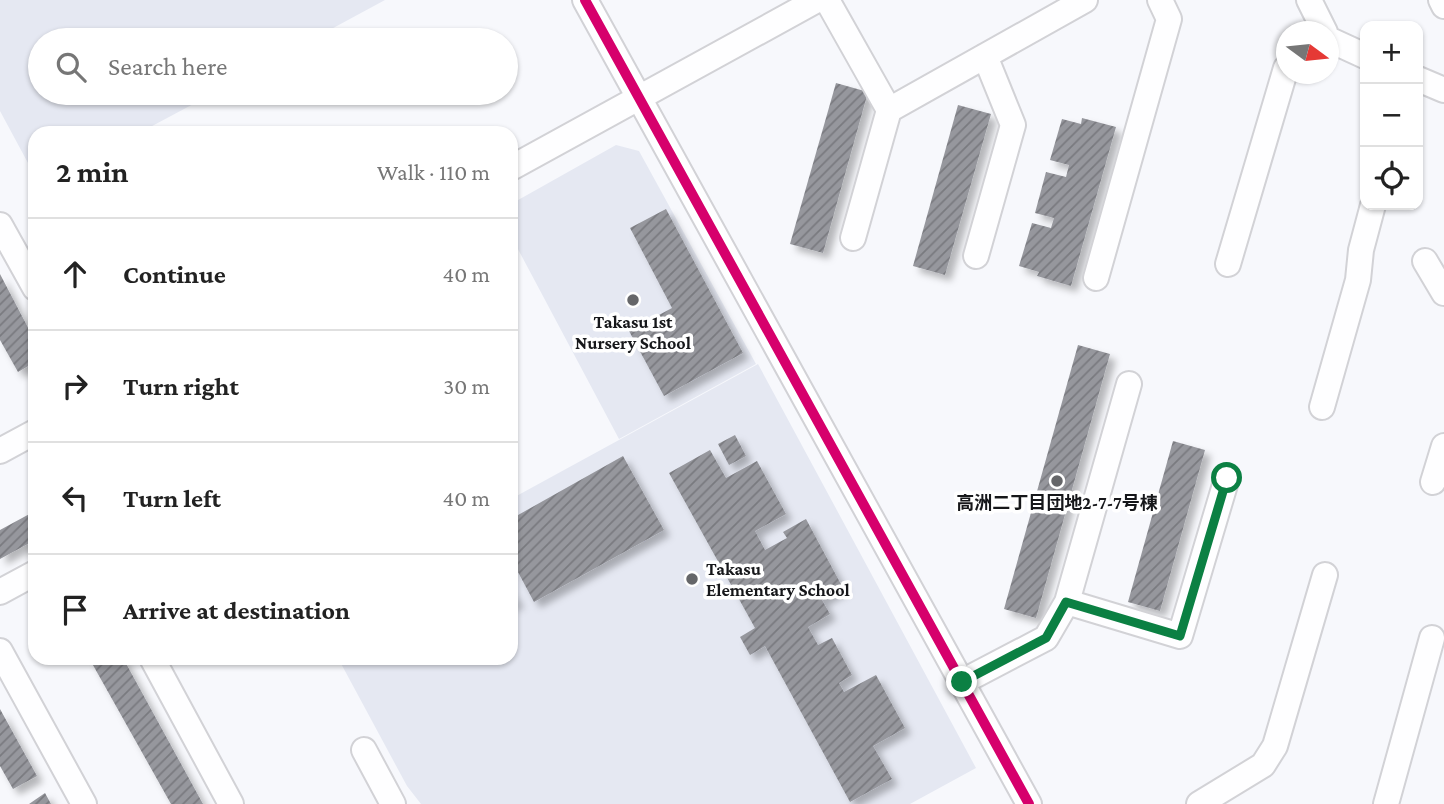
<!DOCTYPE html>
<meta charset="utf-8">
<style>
body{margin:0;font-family:"Crimson Pro","Noto Sans JP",serif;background:#f6f6f6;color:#222}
.controls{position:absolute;right:21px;top:21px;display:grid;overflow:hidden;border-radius:14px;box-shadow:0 2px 5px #0004}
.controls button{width:63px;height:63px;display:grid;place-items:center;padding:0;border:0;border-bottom:2px solid #e0e0e0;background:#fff;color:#222;font:35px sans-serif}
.compass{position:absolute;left:1276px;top:21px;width:63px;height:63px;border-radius:50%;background:#fff;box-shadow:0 2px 5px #0004;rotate:105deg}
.stop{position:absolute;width:21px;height:21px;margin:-16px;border:5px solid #0b8043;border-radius:50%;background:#fff}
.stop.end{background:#0b8043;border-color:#fff;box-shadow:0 2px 7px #0008}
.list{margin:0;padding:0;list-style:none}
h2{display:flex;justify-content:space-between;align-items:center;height:91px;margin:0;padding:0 28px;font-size:30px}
h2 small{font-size:23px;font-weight:400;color:#767676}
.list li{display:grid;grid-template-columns:46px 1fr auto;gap:21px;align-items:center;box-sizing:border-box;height:112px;padding:0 28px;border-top:2px solid #e0e0e0}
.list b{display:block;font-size:26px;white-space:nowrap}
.list em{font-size:23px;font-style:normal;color:#767676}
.icon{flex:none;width:38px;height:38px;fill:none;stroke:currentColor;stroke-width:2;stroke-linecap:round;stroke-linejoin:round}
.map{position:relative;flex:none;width:1444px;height:804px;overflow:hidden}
.search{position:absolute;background:#fff;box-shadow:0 2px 5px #0004;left:28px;top:28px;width:490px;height:77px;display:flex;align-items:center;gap:18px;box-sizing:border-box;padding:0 24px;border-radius:38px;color:#767676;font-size:26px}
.panel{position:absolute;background:#fff;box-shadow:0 2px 5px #0004;left:28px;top:126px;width:490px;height:539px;border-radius:21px}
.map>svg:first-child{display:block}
.built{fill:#e5e8f2}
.building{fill:url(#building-hatch);filter:url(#shadow)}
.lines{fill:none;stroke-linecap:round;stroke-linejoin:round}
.minor-casing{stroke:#d2d2d6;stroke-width:28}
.minor{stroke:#fefeff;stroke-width:24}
.cycleway-casing{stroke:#fff;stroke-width:15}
.cycleway{stroke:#d6006c;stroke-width:10}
.route{stroke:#0b8043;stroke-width:9}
.poi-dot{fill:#656669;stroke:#fff;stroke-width:2.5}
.labels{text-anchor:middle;stroke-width:7;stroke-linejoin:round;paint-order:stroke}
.poi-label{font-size:18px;font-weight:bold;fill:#16171a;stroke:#fff}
</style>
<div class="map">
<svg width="1444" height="804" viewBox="0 0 1444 804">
<defs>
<pattern id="building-hatch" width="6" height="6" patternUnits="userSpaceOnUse" patternTransform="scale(1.75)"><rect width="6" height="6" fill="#96979d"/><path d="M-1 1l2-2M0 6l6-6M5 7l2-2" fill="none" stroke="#797a7f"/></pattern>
<filter id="shadow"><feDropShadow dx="6" dy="6" stdDeviation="3.5" flood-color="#0004"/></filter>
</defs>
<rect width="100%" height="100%" fill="#f7f8fc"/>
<path class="built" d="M0,0H385L311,40H40V93H214L139,133H35V176L0,111Z
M616,145L639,151L756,364L619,439L511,236V204Z
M758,364L976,768L910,804H421L407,786L338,658H511V499Z"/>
<path class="building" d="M836,83L868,92L823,253L790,244Z
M958,105L991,114L945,275L913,266Z
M1082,118L1116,127L1071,286L1037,276L1039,272L1019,266L1032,223L1051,228L1054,218L1035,213L1046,172L1066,177L1069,165L1050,160L1062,119L1081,124Z
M666,209L743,353L664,396L629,331L672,308L630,228Z
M0,274L35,341V362L18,372L0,340Z
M1078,345L1110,354L1036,618L1004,609Z
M735,435L746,456L729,465L718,444Z
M1173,441L1205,450L1160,611L1128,602Z
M710,450L726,478L757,461L786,514L755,531L765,550L787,538L783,532L806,519L843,588L822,600L830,614L808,627L818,645L832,638L852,675L839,683L844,692L876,675L905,728L873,746L892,779L850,802L765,646L750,655L740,637L755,628L669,473Z
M623,456L664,530L534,602L511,559V519Z
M35,511V540L0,559V530Z
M511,589L518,602L511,606Z
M89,658H123L203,804H171Z
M0,709L37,776L13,789L0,766Z
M45,793L51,804H29Z"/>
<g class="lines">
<defs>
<path id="minor" d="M585,0L1029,804
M827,0L889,110
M1309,0L1325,32
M1441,0L1444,6
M1328,39L1365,56
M1418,79L1444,90
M511,168L817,0
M0,225L35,288
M853,238L889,110L1085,0
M976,256L1013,125L985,56
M1425,261L1444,293
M1228,264L1286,68
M1096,278L1169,19L1160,0
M1322,407L1358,280L1361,250L1373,205
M0,451L35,432
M1433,482L1444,446
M0,592L35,573
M1067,602L1180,636L1227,478
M0,651L84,804
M152,658L231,804
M962,682L1046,638L1067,602L1129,384
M364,750L393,804
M1199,804L1263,765L1275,746L1325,575
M1386,804L1432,638"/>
</defs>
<use href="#minor" class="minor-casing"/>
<use href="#minor" class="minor"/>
<defs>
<path id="cycleway" d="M585,0L1029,804"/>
</defs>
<use href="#cycleway" class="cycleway-casing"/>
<use href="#cycleway" class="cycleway"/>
</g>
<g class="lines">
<path class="route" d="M962,682L1046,638L1066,602L1180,636L1227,478"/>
</g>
<g class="poi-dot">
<circle cx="633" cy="300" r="7"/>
<circle cx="1057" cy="481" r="7"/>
<circle cx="692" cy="579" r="7"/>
</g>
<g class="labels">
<g class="poi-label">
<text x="633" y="328">Takasu 1st<tspan x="633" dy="21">Nursery School</tspan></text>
<text x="1057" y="509">高洲二丁目団地2-7-7号棟</text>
<text x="706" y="575" text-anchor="start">Takasu<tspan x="706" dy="21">Elementary School</tspan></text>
</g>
</g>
</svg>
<div class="controls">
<button>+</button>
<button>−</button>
<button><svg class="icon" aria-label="locate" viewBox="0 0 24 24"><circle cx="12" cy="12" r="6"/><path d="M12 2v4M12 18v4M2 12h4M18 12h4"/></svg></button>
</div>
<svg class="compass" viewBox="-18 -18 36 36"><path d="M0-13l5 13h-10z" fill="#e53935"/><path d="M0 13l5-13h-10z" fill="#767676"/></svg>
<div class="stop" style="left:1227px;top:478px"></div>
<div class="stop end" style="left:962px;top:682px"></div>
<div class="search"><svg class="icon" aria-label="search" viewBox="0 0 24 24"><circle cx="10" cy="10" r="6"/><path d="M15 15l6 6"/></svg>Search here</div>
<section class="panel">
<h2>2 min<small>Walk · 110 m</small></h2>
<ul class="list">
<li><svg class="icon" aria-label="ahead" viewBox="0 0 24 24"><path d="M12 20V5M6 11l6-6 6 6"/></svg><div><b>Continue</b></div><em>40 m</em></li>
<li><svg class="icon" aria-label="right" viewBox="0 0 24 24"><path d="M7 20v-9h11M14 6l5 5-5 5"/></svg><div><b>Turn right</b></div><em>30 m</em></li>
<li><svg class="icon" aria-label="left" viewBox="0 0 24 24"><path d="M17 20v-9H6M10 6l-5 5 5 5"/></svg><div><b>Turn left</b></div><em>40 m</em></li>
<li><svg class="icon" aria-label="arrive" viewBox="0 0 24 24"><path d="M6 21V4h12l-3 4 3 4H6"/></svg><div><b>Arrive at destination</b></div></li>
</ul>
</section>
</div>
